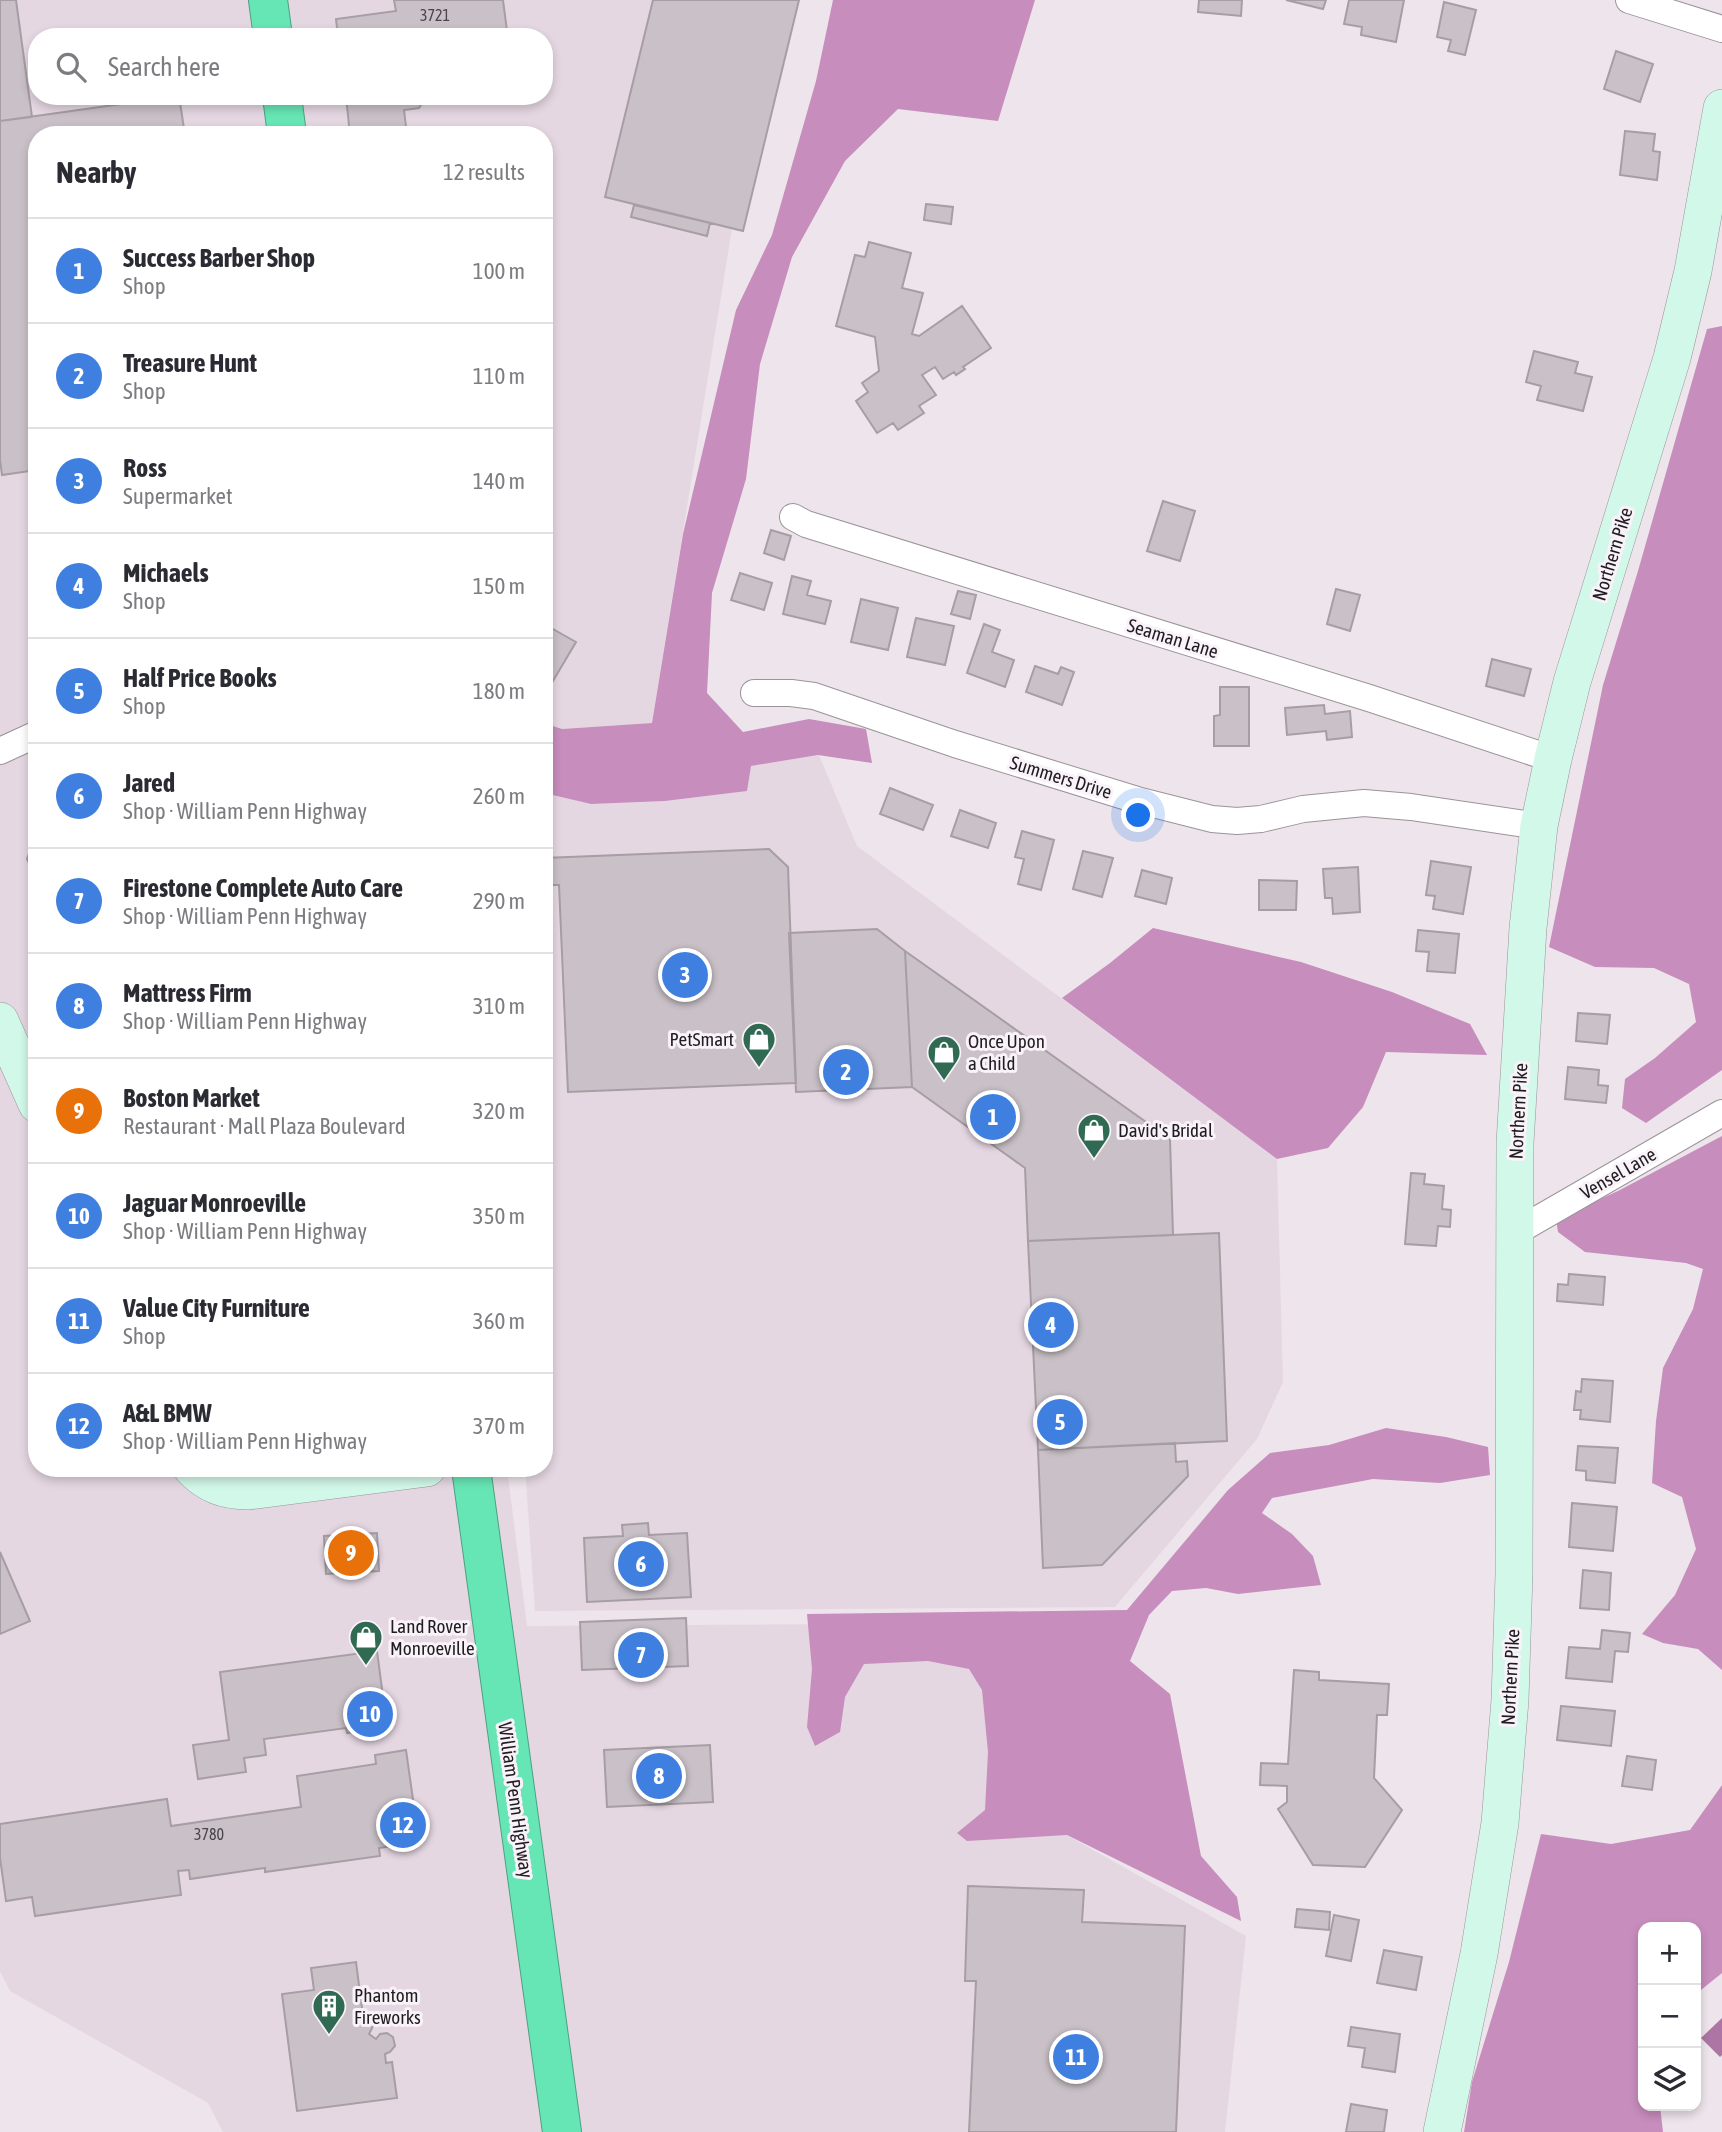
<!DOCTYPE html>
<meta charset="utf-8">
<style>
body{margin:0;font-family:"Asap Condensed",sans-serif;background:#f7f7f7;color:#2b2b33}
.controls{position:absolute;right:21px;bottom:21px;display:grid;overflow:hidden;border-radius:14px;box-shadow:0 4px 10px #0003}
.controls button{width:63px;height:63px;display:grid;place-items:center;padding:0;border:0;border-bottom:2px solid #e1e1e2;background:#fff;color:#2b2b33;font:35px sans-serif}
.you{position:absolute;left:1139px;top:816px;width:24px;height:24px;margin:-18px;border:5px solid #fff;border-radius:50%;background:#1a73e8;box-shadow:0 0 0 10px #1a73e833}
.badge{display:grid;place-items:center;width:46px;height:46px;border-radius:50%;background:#306a53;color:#fff;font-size:23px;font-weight:700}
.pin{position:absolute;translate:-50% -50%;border:4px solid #fff;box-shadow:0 2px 7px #0006}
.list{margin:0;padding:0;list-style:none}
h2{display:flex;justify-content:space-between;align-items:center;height:91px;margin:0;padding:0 28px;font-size:30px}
h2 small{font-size:23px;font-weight:400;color:#7c7c81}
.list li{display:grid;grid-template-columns:46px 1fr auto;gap:21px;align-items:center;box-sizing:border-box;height:105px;padding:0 28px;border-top:2px solid #e1e1e2}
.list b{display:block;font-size:26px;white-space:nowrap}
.list p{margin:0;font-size:23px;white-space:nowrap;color:#7c7c81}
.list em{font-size:23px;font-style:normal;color:#7c7c81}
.icon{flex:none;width:38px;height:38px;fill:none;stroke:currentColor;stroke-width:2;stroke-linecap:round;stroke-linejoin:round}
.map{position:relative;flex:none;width:1722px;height:2132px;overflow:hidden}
.search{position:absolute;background:#fff;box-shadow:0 4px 10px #0003;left:28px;top:28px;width:525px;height:77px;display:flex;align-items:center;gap:18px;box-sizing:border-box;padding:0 24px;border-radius:28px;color:#7c7c81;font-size:26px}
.panel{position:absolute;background:#fff;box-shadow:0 4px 10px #0003;left:28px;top:126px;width:525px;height:1351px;border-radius:28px}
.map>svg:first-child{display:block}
.built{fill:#e5d7e2;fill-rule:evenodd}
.forest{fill:#c78dbd}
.water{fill:#ad75a4}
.building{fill:#c9c1c7;stroke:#a69ea4;stroke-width:2}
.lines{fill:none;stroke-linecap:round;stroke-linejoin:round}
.street-casing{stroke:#9b9399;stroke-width:28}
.secondary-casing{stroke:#9b9399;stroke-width:38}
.highway-casing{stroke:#4ea080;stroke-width:40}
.street{stroke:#fff;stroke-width:26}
.secondary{stroke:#d1f8e9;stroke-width:37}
.highway{stroke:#67e6b5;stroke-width:38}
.labels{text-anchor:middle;stroke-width:6;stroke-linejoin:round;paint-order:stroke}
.number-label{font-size:16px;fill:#4a4649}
.street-label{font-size:19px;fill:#1f1d1f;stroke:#faf2f9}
.poi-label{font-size:19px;fill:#1f1d1f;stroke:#faf2f9;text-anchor:start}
</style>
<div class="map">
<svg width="1722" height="2132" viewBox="0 0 1722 2132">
<rect width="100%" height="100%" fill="#ede5eb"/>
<path class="built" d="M0,0H769L652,723L562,729L544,723V135H37V1468H507L527,1626L1111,1622L1047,1824L1246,1936L1225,2132H223L208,2103L10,1991L0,1971ZM37,37H544V96H37Z
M819,755L857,846L1277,1159L1283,1382L1257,1439L1115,1607L535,1611L525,1468H544V793L591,804L665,801L746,791L750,766Z"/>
<path class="forest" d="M833,0H1035L998,121L898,109L845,161L792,257L760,364L746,479L712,593L707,693L743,732L809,719L866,729L872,763L818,755L751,766L747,791L665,801L591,804L544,793V723L562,729L652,723L683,534L736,310L772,235L816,81Z
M1722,326V1070L1646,1123L1622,1108L1625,1079L1655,1058L1696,1022L1689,984L1654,968L1595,967L1549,947L1603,685L1638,571L1707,329Z
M1153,928L1301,962L1392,992L1470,1024L1487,1055L1386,1052L1363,1107L1328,1148L1277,1159L1062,998L1110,963Z
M1722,1136V1670L1698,1649L1663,1643L1642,1634L1675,1595L1696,1549L1682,1497L1652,1483L1656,1421L1663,1368L1693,1309L1703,1269L1686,1263L1585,1252L1558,1232L1556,1219L1618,1191Z
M1386,1428L1446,1437L1488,1447L1490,1475L1440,1483L1373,1479L1272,1498L1262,1513L1292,1534L1313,1556L1321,1585L1238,1594L1206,1588L1172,1591L1149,1615L1130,1661L1170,1694L1201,1856L1237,1897L1241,1921L1067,1835L967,1841L957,1833L985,1810L988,1752L982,1690L969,1669L928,1661L864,1664L845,1697L840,1732L815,1746L807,1727L812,1669L807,1614L1127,1610L1228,1490L1270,1453L1329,1445Z
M1722,1785V1973L1696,1994V1927H1643V2106H1660L1663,2132H1464L1472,2082L1509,1962L1541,1834L1611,1844L1690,1830Z"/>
<path class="water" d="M1722,2018V2055L1720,2057L1701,2038Z"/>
<path class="building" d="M0,0H16L32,117L0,121Z
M394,0H503L507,31L478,34V37H338L336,19L396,11Z
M653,0H799L743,231L605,197Z
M1199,0H1242L1241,16L1198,12Z
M1286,0H1326L1323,9Z
M1349,0H1404L1396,42L1361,35L1362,27L1344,24Z
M1444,2L1476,10L1465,55L1448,51L1451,40L1437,37Z
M1616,51L1653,64L1640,102L1604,89Z
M179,96L185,135H37V470L2,475L0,460V121Z
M346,96H426L419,108L404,110L407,135H350Z
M1625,131L1655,134L1653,151L1660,152L1657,180L1620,175Z
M926,204L953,207L951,224L924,220Z
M634,205L710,223L707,236L631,217Z
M869,242L911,253L902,288L923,293L912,334L919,336L962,306L991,348L963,367L965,369L956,375L954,372L943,379L935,367L922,375L936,395L919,406L924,413L898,430L893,423L877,433L856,401L868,392L862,383L879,371L875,337L836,326L855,255L865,257Z
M1534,351L1578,362L1575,373L1592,377L1583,411L1537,400L1541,386L1526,382Z
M1163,501L1195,511L1180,561L1147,551Z
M771,530L791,536L784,560L764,553Z
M740,573L772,583L764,610L731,600Z
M792,576L811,581L807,595L831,601L825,624L783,614Z
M1336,589L1360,595L1350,631L1327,624Z
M958,591L976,595L970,619L951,614Z
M861,599L898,608L888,650L851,642Z
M916,618L954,626L945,665L907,657Z
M544,624L576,642L544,696Z
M984,624L1000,630L992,652L1014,660L1005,687L967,673Z
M1492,659L1531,669L1524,696L1486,686Z
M1035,666L1058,674L1061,667L1074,672L1062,705L1026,692Z
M1220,687H1249V746H1214V716L1220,715Z
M1324,705L1325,714L1350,711L1352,737L1327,740L1326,731L1287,735L1285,708Z
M890,788L933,805L923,830L880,814Z
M960,810L996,823L988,848L951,836Z
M1022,831L1054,840L1041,890L1018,884L1024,859L1015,857Z
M37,843V881L27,859L32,845Z
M769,849L788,867L796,1083L568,1092L559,885H544V858Z
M1083,851L1113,858L1102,897L1073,889Z
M1431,861L1471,867L1463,914L1433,909L1435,896L1426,895Z
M1358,867L1360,912L1333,914L1332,898H1325L1323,869Z
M1142,870L1172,878L1166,904L1135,896Z
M1259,880L1297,881L1296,910H1259Z
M877,929L905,951L912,1087L796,1092L789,933Z
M1418,930L1459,934L1455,973L1427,971L1429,952L1416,951Z
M905,951L1170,1139L1173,1235L1028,1241L1025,1168L912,1087Z
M1578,1013L1610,1015L1607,1044L1576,1041Z
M1568,1067L1599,1070L1598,1085L1608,1086L1606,1103L1565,1099Z
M1411,1173L1425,1174L1424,1184L1444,1186L1442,1209L1451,1210L1450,1227L1438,1226L1436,1246L1405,1244Z
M1219,1233L1227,1441L1038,1450L1028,1241Z
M1569,1274L1605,1277L1603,1305L1557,1301L1558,1284L1568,1285Z
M1582,1379L1613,1381L1610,1422L1580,1419L1581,1410H1574L1576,1391L1581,1392Z
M1175,1443L1176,1462L1187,1461L1188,1476L1102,1565L1043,1568L1038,1450Z
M1578,1446L1618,1448L1615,1483L1586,1480V1471L1576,1470Z
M1572,1503L1617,1507L1613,1551L1569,1547Z
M648,1523L649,1535L687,1533L691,1597L587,1602L584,1538L623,1536L622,1525Z
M377,1533L379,1571L326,1574L324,1536Z
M0,1552L30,1621L0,1634Z
M1583,1570L1611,1573L1609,1610L1580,1608Z
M686,1618L688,1666L582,1670L580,1622Z
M1602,1630L1630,1633L1628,1652L1615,1651L1612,1682L1566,1678L1569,1647L1600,1649Z
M377,1651L387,1727L347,1733L346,1728L264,1739L266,1755L244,1758L246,1772L198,1779L193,1745L229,1740L220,1672Z
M1294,1670L1319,1672V1680L1389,1684L1387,1715H1377L1374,1778L1402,1810L1365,1867L1313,1865L1278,1809L1287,1802V1786L1260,1785L1261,1763L1288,1764Z
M1561,1706L1615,1711L1611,1746L1557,1740Z
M710,1745L713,1802L607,1807L604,1750Z
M406,1750L419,1842L379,1848L380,1856L265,1872V1868L190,1879L189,1870L178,1871L181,1895L35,1916L32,1897L6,1901L0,1858V1824L167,1799L171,1826L301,1807L297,1776L376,1764L375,1755Z
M1627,1756L1656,1760L1652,1790L1622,1786Z
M968,1886L1084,1890L1082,1922L1185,1926L1176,2132H969L976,1981H965Z
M1297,1909L1330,1912L1329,1930L1295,1927Z
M1334,1915L1359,1920L1351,1961L1326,1956Z
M1384,1950L1422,1957L1416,1990L1377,1983Z
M356,1962L363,2016L374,2024L369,2034L376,2039L380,2034L387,2033L393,2037L395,2046L390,2052L385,2054L386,2063L392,2062L397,2098L297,2111L282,1994L314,1990L311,1968Z
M1351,2027L1400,2034L1395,2072L1362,2067L1365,2048L1348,2046Z
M1351,2104L1387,2110L1384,2132H1346Z"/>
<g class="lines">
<defs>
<path id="street" d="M1629,0L1722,29
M793,517L806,524L1369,698L1553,759
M754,693H791L814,696L955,744L1137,800L1212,819L1237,821L1261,819L1303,809L1364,803L1411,807L1539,826
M0,751L37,734
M1514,1233L1722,1113"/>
<path id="secondary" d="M0,1021L37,1104
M192,1468C208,1485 225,1491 248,1491L427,1468
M1442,2132L1479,1954L1500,1823L1510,1700L1514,1574L1515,1143L1528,928L1539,826L1553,759L1572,682L1672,358L1693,271L1722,108"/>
<path id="highway" d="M268,0L273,37
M282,96L287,135
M471,1468L562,2132"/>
</defs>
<use href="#street" class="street-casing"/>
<use href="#secondary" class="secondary-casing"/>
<use href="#highway" class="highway-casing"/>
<use href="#street" class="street"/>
<use href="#secondary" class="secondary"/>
<use href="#highway" class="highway"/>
</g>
<defs>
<symbol id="shop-pin" viewBox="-11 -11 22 30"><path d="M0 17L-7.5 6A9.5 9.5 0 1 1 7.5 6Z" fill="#306a53" stroke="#faf2f9"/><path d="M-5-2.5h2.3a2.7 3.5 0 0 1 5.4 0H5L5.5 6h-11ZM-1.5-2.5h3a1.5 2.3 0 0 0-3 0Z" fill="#fff"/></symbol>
<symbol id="building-pin" viewBox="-11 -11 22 30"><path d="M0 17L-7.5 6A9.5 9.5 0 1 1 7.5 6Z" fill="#306a53" stroke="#faf2f9"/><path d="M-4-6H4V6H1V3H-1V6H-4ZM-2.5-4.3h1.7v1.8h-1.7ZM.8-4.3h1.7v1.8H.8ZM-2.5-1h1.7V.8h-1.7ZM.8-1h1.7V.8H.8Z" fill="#fff"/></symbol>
</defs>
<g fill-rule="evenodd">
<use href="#shop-pin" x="740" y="1020" width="38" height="52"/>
<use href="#shop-pin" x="925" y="1033" width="38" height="52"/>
<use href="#shop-pin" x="1075" y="1111" width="38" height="52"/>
<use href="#shop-pin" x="347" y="1618" width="38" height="52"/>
<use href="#building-pin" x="310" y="1987" width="38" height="52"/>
</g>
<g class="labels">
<g class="number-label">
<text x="435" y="21">3721</text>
<text x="209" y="1840">3780</text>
</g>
<g class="street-label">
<text transform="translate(1612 554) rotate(-73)" y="7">Northern Pike</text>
<text transform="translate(1173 638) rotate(17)" y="7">Seaman Lane</text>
<text transform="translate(1061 777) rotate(17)" y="7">Summers Drive</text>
<text transform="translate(1518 1111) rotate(-87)" y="7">Northern Pike</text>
<text transform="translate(1618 1173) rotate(-30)" y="7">Vensel Lane</text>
<text transform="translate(1510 1677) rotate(-87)" y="7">Northern Pike</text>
<text transform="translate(516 1800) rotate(82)" y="7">William Penn Highway</text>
</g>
<g class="poi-label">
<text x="734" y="1046" text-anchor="end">PetSmart</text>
<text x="968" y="1048">Once Upon<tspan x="968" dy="22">a Child</tspan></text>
<text x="1118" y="1137">David's Bridal</text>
<text x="390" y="1633">Land Rover<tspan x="390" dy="22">Monroeville</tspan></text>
<text x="354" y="2002">Phantom<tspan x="354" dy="22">Fireworks</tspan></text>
</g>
</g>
</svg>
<div class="controls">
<button>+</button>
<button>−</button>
<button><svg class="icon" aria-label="layers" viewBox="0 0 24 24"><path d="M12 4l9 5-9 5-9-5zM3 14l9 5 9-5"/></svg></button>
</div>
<div class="you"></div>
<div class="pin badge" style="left:993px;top:1117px;background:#3f7fe0">1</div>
<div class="pin badge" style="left:846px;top:1072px;background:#3f7fe0">2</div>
<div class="pin badge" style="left:685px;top:975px;background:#3f7fe0">3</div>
<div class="pin badge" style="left:1051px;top:1325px;background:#3f7fe0">4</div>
<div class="pin badge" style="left:1060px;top:1422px;background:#3f7fe0">5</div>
<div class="pin badge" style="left:641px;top:1564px;background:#3f7fe0">6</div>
<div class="pin badge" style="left:641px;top:1655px;background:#3f7fe0">7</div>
<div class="pin badge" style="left:659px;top:1776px;background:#3f7fe0">8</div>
<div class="pin badge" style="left:351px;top:1553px;background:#e8710a">9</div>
<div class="pin badge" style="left:370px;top:1714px;background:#3f7fe0">10</div>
<div class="pin badge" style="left:1076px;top:2057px;background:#3f7fe0">11</div>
<div class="pin badge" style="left:403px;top:1825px;background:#3f7fe0">12</div>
<div class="search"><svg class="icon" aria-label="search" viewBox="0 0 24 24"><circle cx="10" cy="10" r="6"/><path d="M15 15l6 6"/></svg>Search here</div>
<section class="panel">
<h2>Nearby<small>12 results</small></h2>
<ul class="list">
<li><span class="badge" style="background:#3f7fe0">1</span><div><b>Success Barber Shop</b><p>Shop</p></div><em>100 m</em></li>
<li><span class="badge" style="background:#3f7fe0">2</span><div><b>Treasure Hunt</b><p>Shop</p></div><em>110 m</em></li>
<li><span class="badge" style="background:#3f7fe0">3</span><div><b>Ross</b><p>Supermarket</p></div><em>140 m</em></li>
<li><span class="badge" style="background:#3f7fe0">4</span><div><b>Michaels</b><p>Shop</p></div><em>150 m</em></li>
<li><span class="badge" style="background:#3f7fe0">5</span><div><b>Half Price Books</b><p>Shop</p></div><em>180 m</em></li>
<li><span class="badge" style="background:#3f7fe0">6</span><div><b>Jared</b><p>Shop · William Penn Highway</p></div><em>260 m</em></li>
<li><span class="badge" style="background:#3f7fe0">7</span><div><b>Firestone Complete Auto Care</b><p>Shop · William Penn Highway</p></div><em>290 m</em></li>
<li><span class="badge" style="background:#3f7fe0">8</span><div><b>Mattress Firm</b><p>Shop · William Penn Highway</p></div><em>310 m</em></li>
<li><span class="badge" style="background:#e8710a">9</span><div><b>Boston Market</b><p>Restaurant · Mall Plaza Boulevard</p></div><em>320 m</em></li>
<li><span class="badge" style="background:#3f7fe0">10</span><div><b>Jaguar Monroeville</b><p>Shop · William Penn Highway</p></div><em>350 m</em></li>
<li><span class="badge" style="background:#3f7fe0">11</span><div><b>Value City Furniture</b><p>Shop</p></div><em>360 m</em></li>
<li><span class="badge" style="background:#3f7fe0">12</span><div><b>A&amp;L BMW</b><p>Shop · William Penn Highway</p></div><em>370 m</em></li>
</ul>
</section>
</div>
